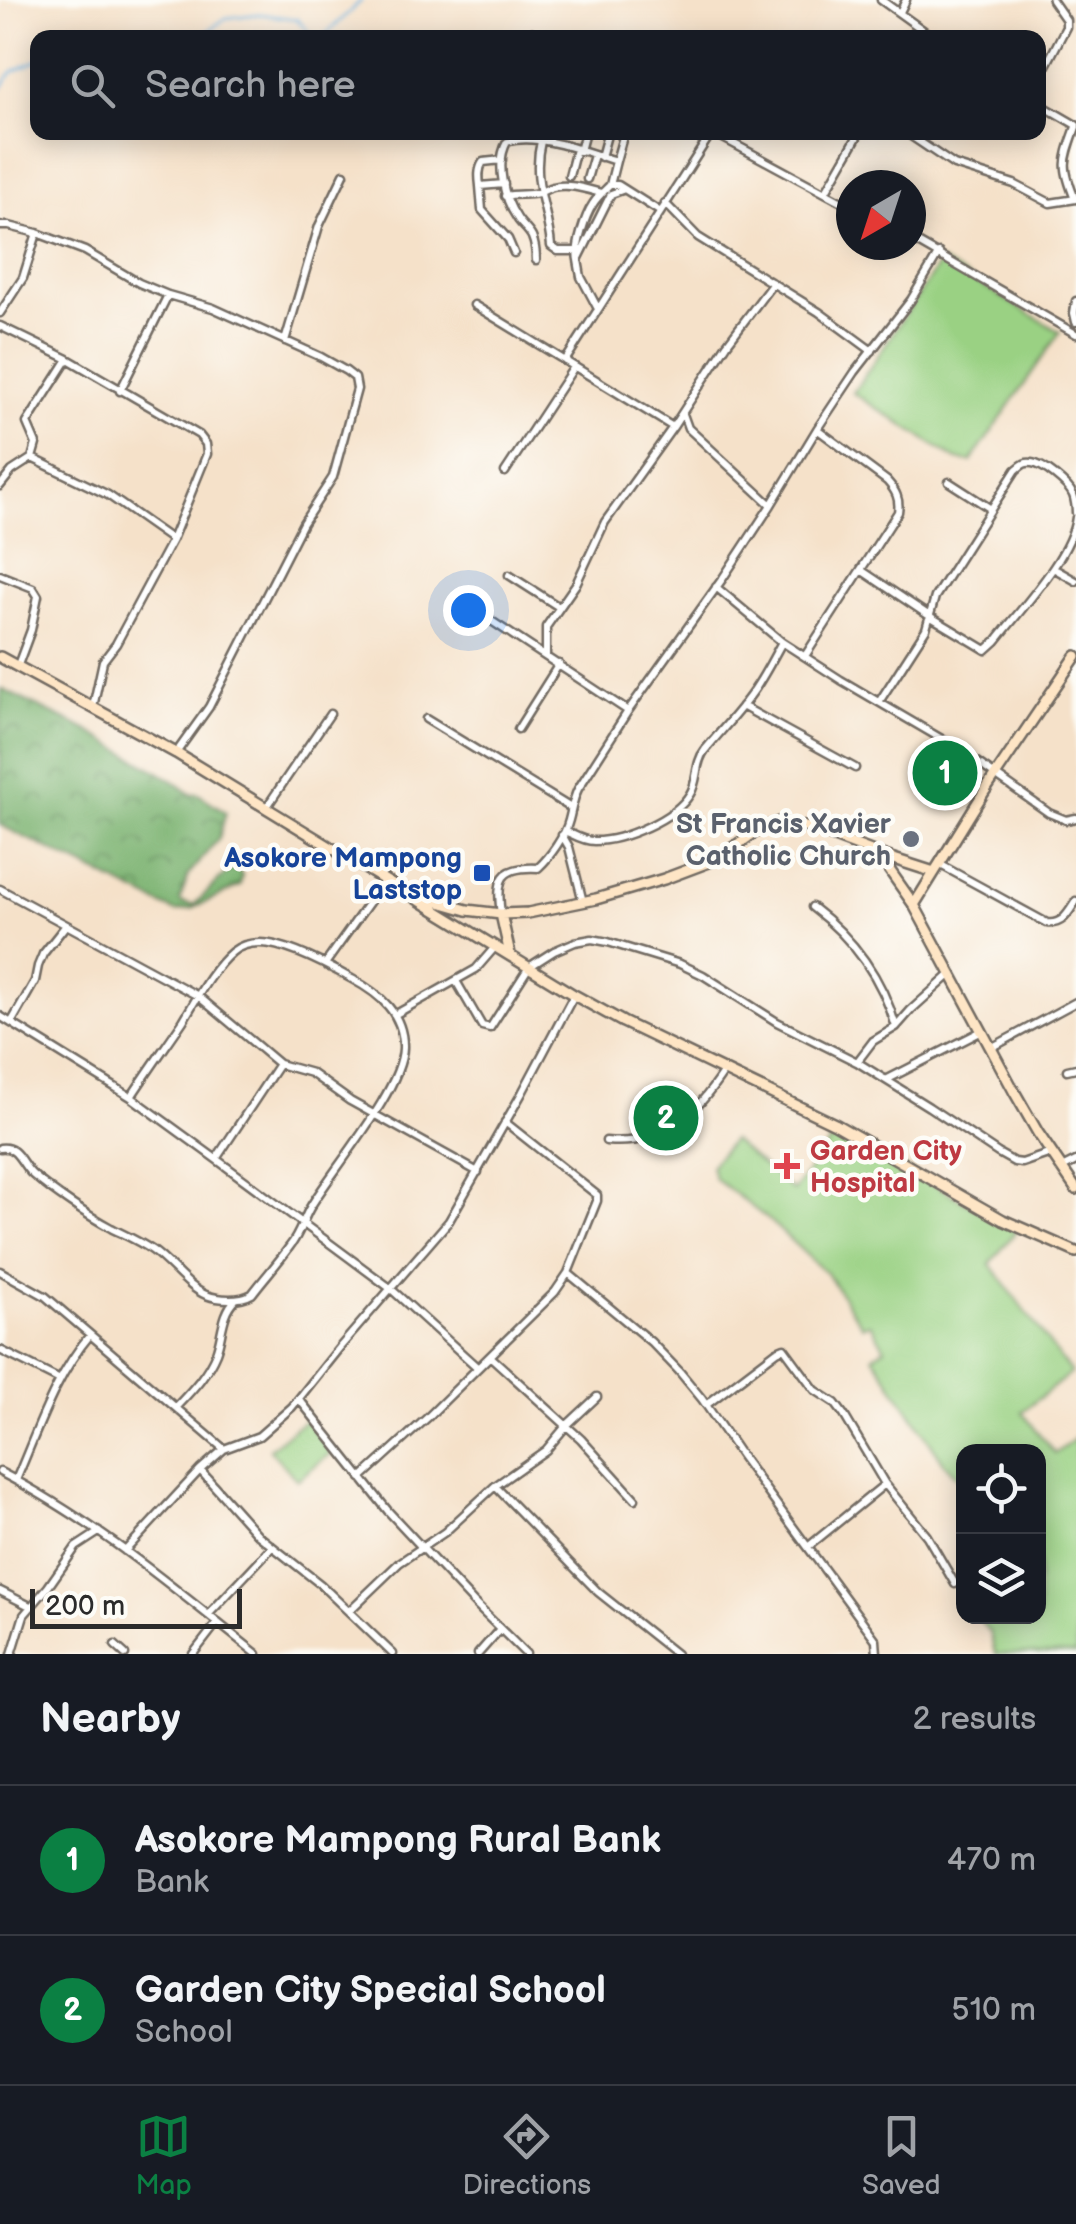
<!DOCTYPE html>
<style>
body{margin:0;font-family:"Balsamiq Sans",sans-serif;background:#242831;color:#f1f3f6}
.controls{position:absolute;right:30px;bottom:30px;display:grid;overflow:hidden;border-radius:20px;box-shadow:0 5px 25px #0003}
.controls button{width:90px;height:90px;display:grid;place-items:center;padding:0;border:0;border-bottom:2px solid #363941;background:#171b24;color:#f1f3f6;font:50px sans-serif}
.compass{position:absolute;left:836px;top:170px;width:90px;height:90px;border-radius:50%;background:#171b24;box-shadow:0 5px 25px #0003;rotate:219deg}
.scale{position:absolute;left:30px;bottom:25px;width:212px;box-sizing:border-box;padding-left:10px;border:5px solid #2b2b2b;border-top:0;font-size:28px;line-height:35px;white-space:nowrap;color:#2b2b2b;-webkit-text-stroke:8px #fdfcf7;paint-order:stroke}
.you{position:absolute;left:468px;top:610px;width:35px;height:35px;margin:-25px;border:8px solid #fff;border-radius:50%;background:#1a73e8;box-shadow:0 0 0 15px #1a73e833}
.badge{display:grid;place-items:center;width:65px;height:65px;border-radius:50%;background:#0b8043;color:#fff;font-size:32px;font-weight:700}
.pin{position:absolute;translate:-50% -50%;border:5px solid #fff;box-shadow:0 2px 10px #0006}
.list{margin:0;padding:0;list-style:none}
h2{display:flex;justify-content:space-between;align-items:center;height:130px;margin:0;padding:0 40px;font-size:42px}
h2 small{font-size:32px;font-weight:400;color:#9ea1a6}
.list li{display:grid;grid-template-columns:65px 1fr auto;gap:30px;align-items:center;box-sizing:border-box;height:150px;padding:0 40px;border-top:2px solid #363941}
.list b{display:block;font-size:38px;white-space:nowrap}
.list p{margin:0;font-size:32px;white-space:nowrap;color:#9ea1a6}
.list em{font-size:32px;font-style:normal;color:#9ea1a6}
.icon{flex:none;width:55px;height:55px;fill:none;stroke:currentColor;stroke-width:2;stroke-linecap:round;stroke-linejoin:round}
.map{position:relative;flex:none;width:1076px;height:1654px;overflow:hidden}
.search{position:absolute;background:#171b24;box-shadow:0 5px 25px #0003;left:30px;right:30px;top:30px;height:110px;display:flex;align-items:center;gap:25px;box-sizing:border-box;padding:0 35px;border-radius:20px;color:#9ea1a6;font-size:38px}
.sheet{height:430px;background:#171b24}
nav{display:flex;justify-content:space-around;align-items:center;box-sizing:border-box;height:140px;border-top:2px solid #363941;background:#171b24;font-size:28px;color:#9ea1a6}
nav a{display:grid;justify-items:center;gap:5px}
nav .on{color:#0b8043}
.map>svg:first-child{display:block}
.grass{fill:#9ad183;stroke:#627e57;stroke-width:2.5}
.forest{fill:url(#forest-crowns);stroke:#536f4e;stroke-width:2.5}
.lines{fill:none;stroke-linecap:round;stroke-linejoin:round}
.stream{stroke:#67b1df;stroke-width:2.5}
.street-casing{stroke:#726b62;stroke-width:11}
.secondary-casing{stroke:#726b62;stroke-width:14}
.street{stroke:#fff;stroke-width:6}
.secondary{stroke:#fee5c5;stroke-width:9}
.worship-dot{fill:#6b7280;stroke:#fdfcf7;stroke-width:4}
.transit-dot{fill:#1a4fb4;stroke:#fdfcf7;stroke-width:4}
.health-dot{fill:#e0444e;stroke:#fdfcf7;stroke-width:4}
.labels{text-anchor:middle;stroke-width:9;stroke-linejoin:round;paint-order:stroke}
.worship-label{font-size:28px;font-weight:bold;fill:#5b616d;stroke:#fdfcf7;text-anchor:end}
.transit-label{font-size:28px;font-weight:bold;fill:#164399;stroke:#fdfcf7;text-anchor:end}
.health-label{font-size:28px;font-weight:bold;fill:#be3a42;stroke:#fdfcf7;text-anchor:start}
</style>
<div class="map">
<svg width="1076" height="1654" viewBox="0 0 1076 1654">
<defs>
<pattern id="forest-crowns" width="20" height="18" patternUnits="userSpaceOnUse" patternTransform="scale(2.5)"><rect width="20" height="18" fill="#7bb371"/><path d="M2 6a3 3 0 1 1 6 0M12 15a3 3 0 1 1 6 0" fill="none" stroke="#65925d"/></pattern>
</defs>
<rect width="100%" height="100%" fill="#fdfcf7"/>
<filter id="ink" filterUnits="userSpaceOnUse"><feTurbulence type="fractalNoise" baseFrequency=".01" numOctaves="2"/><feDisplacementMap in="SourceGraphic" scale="20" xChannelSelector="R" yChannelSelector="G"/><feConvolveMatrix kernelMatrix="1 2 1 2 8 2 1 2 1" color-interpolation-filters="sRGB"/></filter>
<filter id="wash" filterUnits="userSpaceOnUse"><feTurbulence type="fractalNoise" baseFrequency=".0048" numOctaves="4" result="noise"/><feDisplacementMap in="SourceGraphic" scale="40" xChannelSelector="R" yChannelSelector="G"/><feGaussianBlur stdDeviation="2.25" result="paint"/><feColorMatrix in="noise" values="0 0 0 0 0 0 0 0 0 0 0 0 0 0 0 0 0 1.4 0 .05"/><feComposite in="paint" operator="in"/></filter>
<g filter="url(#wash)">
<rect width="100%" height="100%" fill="#f5e1c9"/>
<path class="grass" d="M941,261L1060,332L971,462L957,460L853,393Z
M836,1134L859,1142L1016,1231L990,1264L1071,1373L1022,1412L1055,1454L1076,1438V1654H995L990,1633L977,1617L1038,1616V1452H964L963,1483L944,1463L873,1356L885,1348L870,1323L862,1326L828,1275L769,1220L714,1178L711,1165L732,1140L793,1191Z
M306,1419L331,1453L297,1480L269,1449Z"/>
<path class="forest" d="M1,689L87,730L172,780L191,794L197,793L226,812L219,838L189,874L180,899L182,903L194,905L229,870H238L242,875L240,886L191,909L176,912L0,825Z"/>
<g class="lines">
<path class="stream" d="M199,38L226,18L259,14L297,19L314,38
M322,38L362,0
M0,90L12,72L38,60"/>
</g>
</g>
<g filter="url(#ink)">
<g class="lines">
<defs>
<path id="street" d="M881,0L934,38
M900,12L906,0
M532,32L542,38
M1038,81L1066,27V20L1052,0
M1038,103L1076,125
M905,132L954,165L1014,184L1050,203L1076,199
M541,141C531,181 548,208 551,246L558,251H576
M580,151L585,132
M601,157L607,135
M502,160L483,162C478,169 479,178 480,186L504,184
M616,161L622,140
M569,176L576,149
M587,179L594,155
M480,186L482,210L508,239L514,253
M825,193L860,132
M505,196C517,193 527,196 538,193C543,192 547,188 553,187C569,183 586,189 601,193
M1075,199C1061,165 1064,161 1076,127
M665,203L698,237L819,312L872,351
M0,226H9L37,233
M911,239L1076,334
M536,260C536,253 535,244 532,237C528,229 521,225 517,218C504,199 495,163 507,142C537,132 586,152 616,161L610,185
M578,260C575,247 585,216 593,204C597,197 604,191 610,185H618L659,211
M1076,301L1074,313L1076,322
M474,305L673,427
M597,307L581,277L578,260L611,194L622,190
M0,313L23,278L37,233L85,251L139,283L168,295L213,308L321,357L346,371L355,378L357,389L333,477L303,523L209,707L176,753
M0,326L68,359L199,435L206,444L207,454L172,540L116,644L103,661L93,707
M285,341L319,226L344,174
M565,361L712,132L851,207
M120,391L168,295
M683,414L688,428L771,505
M32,458L108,495L172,540
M505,472L574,367
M949,482L991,509
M0,486L12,471L32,458L36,444L27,423L68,359
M1053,568L1076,581
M861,570L931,617L986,650L996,641C1020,610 1072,555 1076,517
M0,575L33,588L38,596L31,630L18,665
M509,575L559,607
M716,587L782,642L841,680L957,748L1049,813L1066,820L1076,818
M487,618L628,711
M546,656V627L576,584L605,522L673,427L727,344L773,283
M805,656L898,512C900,499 896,491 887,481L817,429
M879,702L926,629L935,597L1016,470C1022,465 1024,462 1032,463C1043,464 1069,485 1073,495C1075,499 1076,509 1076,513
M742,706L855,768
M426,719L571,808
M518,729L559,664
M266,808L330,714
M565,831C574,835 583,841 594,841C623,841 675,819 690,794C699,780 694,764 705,750C720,732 736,715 750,696C763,679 772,660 782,642
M562,835L569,847L583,902
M939,864L1047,923C1063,925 1068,913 1076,901
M0,889L198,996L279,1064L311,1073L350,1101L478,1172
M812,907C852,937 882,978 896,1027
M501,914C496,879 500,866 538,868C550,857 565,836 569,820C572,809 573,799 578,789L628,711L723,578L771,505L817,429L855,372L911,300L939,253
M325,964L385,880
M456,981L482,1026L490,1028L529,967L554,951L575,942L592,939L608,942L680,964L703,975L777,1022L857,1062L929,1107L998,1153L1014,1162L1022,1163L1051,1153
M396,1014L476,969L496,946
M0,1016L131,1097L216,1159L390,1288L478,1368
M11,1023L35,981L38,966L43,954L66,925
M991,1048L1076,1002
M857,1062L873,1041L896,1027L911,1010L951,974
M1067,1070L1076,1068
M886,1080L982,1031
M606,1141C665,1146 694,1117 725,1070
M0,1148C18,1145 21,1165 33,1175C54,1193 87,1215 111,1228C125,1235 139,1241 152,1250C171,1263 187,1287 206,1295C219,1300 240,1301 252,1294C264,1278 278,1263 290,1246C300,1234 303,1219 311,1206C334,1168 402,1089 403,1048C404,1014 380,994 352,979C329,966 287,943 260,943C250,943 239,946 232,952C211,970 197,998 183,1021C166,1046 148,1071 131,1097
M216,1159L279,1064
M1062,1168L1076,1161
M0,1271L45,1296L224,1449L259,1436L292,1407L340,1347L449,1221L522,1093L574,995
M568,1273L651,1342L679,1371L702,1399L741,1456L876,1640L877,1654
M0,1350L60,1380
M491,1357L581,1439L635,1499
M299,1399L388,1511L475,1604L526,1654
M706,1405L777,1351L784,1348L815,1390L835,1403L844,1415L885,1484L927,1536L955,1584
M176,1407C191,1391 207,1375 216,1353C223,1335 221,1314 236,1299
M200,1470L258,1535L320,1584L393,1654
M0,1472C94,1520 175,1589 257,1654
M361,1478L427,1418L555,1292L568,1273L597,1201V1195L505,1122
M16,1480C37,1432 55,1376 90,1335
M495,1486L598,1592L676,1654
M809,1546L885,1484
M125,1551L200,1470L224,1449
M0,1591L30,1606
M349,1611L399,1563L445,1532L495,1486L546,1450L567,1425L597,1397
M208,1615L272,1547
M115,1645L125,1654
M12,1654L24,1615L48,1587L76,1547L99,1532
M193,1654L217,1623
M478,1654L500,1629"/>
<path id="secondary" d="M0,657L176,753L404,892L467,910L501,914L528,913L596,899L664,879L717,859L758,830L779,822L810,828L871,851L888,868L914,905L1015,1093L1038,1133L1076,1189
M875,853L934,872
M414,897L574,995L623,1022L835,1124L1003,1220L1076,1252
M914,905L984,792L1076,656
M501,914L510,954"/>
</defs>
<use href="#street" class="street-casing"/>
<use href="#secondary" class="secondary-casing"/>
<use href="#street" class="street"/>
<use href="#secondary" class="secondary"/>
</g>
</g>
<circle class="worship-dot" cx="911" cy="839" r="10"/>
<rect class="transit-dot" x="472" y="863" width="20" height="20" rx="5"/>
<path class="health-dot" d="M782 1151h10v10h10v10h-10v10h-10v-10h-10v-10h10z"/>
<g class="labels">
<g class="worship-label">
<text x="891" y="833">St Francis Xavier<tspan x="891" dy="32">Catholic Church</tspan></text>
</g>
<g class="transit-label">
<text x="462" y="867">Asokore Mampong<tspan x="462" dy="32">Laststop</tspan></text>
</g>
<g class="health-label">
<text x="810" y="1160">Garden City<tspan x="810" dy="32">Hospital</tspan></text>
</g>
</g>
</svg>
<div class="controls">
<button><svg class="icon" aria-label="locate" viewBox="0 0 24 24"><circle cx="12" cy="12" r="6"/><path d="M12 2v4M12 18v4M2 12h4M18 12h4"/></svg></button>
<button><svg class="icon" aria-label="layers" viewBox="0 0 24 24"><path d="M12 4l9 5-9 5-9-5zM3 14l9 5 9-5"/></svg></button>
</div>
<svg class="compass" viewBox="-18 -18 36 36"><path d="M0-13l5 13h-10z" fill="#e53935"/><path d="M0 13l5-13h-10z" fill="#9ea1a6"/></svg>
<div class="scale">200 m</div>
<div class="you"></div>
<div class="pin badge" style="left:945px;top:773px">1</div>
<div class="pin badge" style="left:666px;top:1118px">2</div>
<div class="search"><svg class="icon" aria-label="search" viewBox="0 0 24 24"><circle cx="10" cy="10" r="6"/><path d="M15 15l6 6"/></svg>Search here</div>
</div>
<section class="sheet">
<h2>Nearby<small>2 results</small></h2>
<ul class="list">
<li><span class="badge">1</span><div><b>Asokore Mampong Rural Bank</b><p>Bank</p></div><em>470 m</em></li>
<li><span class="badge">2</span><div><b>Garden City Special School</b><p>School</p></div><em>510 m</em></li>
</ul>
</section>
<nav>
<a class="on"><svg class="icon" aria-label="map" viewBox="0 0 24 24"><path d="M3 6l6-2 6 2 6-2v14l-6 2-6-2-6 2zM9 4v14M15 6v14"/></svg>Map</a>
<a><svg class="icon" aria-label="directions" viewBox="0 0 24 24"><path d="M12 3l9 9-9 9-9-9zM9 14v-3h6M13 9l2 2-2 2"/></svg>Directions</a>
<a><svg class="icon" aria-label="saved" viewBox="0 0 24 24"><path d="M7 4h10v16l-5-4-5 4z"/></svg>Saved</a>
</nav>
